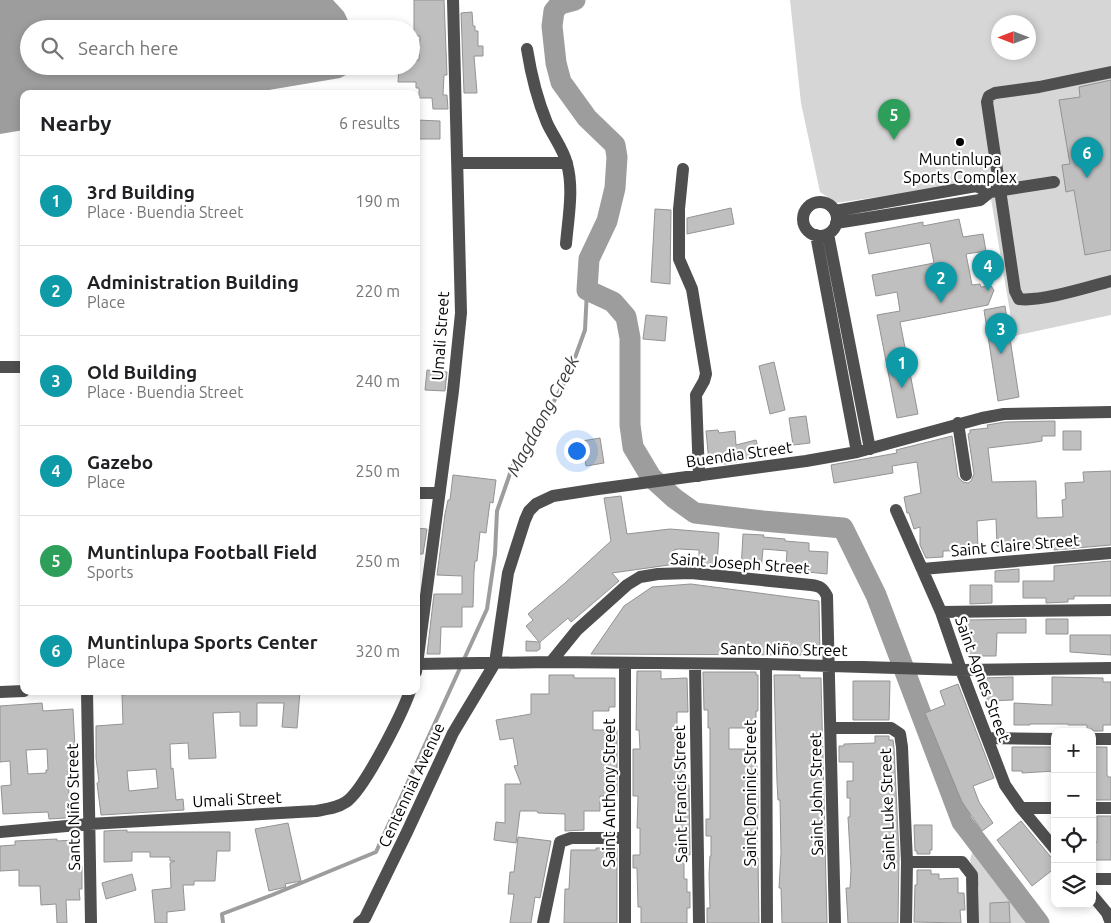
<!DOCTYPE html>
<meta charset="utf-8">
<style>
body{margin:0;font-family:Ubuntu,sans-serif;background:#f6f6f6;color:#202124}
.controls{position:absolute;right:15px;bottom:15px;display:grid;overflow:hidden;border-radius:10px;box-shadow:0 2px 8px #0003}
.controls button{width:45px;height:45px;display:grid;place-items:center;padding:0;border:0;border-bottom:1px solid #e0e0e0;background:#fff;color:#202124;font:25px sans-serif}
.compass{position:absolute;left:991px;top:15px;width:45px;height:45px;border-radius:50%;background:#fff;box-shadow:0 2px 8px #0003;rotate:270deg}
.you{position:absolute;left:576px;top:450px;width:18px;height:18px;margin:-12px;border:4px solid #fff;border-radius:50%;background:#1a73e8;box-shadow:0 0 0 8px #1a73e833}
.badge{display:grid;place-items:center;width:32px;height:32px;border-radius:50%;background:#b45309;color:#fff;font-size:16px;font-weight:700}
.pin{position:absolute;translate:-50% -41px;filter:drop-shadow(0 1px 2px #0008)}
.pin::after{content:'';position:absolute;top:26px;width:18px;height:15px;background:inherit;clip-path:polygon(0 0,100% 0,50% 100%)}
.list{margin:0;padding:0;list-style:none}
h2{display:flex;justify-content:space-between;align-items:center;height:65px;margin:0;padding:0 20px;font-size:21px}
h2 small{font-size:16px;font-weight:400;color:#757577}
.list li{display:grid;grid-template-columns:32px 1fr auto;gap:15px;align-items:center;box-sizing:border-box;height:90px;padding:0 20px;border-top:1px solid #e0e0e0}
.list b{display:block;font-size:19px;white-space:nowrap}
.list p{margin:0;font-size:16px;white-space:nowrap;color:#757577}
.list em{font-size:16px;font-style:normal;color:#757577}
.icon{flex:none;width:28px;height:28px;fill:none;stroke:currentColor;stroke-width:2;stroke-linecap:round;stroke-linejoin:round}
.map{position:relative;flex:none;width:1111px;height:923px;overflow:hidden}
.search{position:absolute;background:#fff;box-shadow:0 2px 8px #0003;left:20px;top:20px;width:400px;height:55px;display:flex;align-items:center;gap:12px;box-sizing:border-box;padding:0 18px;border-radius:28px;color:#757577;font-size:19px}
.panel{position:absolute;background:#fff;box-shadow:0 2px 8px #0003;left:20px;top:90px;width:400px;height:605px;border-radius:10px}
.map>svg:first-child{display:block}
.green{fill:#d6d6d6;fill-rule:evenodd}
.water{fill:#9d9d9d}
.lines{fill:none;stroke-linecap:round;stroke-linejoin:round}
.stream{stroke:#9d9d9d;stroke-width:4}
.river{stroke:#9d9d9d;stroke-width:21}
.building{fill:#bfbfbf;stroke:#939393;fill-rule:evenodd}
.minor{stroke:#4f4f4f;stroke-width:12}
.poi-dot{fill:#000;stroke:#fff;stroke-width:2}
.labels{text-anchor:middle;stroke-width:4.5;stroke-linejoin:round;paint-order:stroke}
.poi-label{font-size:16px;fill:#000;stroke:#fff}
.street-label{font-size:16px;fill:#000;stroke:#fff}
.water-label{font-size:18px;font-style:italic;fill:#3e3e3e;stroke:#fff}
</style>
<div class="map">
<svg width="1111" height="923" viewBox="0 0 1111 923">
<rect width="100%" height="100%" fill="#fff"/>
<path class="green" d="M790,0H1111V315L1014,336L988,181L836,203L820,192L801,103ZM998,22H1028V52H998Z
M974,846L1032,923H979V888L970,860Z"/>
<path class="water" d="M0,0H333L344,12L352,29H29V66H353L350,73L340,78L245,94H24V130L0,134Z"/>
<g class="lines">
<path class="stream" d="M223,923L222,914L272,895L376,852L487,609L495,554L497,511L513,465L544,419L569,374L585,330L587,290"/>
<path class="river" d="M575,0L560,4L554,11L552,26L556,63L561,82L587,118L615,145L617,157L615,188L607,221L589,259L587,290L613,302L626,317L630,338V425L633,447L651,477L674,498L695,513L763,521L843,528L876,595L962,822L1039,923"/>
</g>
<path class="building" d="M414,0H444L447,75H444L443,95H447L448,109H433L432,98H419V88H416V82H398L399,66H411V60H419L420,36H414Z
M472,12L473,26H475V31H478V46H483V56H474L477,93H464L461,13Z
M1111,80V250L1085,255L1074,190L1066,192L1062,165L1070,164L1059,100L1080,97L1079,87Z
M416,120L440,121V139H416Z
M731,208L734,224L687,234V218Z
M655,209L671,210L670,284L651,282Z
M959,219L963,237L983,234L986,251L966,254L972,285L980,284L981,287L991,286L994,290L988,305L900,322L918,414L897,418L877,315L900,311L897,292L876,296L872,275L934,263L930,243L869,254L865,233L923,222V226Z
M1005,306L1019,397L998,401L984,310Z
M646,315L667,317L665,341L643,339Z
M774,362L785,410L770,414L759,366Z
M427,370L447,372L445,391L425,390Z
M806,416L810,443L793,445L789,418Z
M1055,421V436H1042V441L1030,443L988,448L992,482L1036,481L1037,518L1063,517L1062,500L1066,499L1065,483L1084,482L1083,472L1111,471V545L1054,550V548H1016V545L997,546L996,519L977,521L978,550L943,551V557L926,558L920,545V527L914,529L909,513H907L904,497L921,493L917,462L892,466L893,473L834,483L831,465L897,453L896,450L952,436L958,477L963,482L968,483L971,481L974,474L968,434L970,433V430L988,428L987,425L1005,422Z
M718,430L719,433L735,431L736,445L756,440L760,455L737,461V462L724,464V460L709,462L706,431Z
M1063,431H1081V450H1063Z
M600,438L604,463L586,466L582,441Z
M453,475L496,480L493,503L490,502L486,533L480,532L477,561H475L474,571L473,607H462V627H441L440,654H427L434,594H462V576L437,575L445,514L448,500H450Z
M621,496L627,534L670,529L719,533L717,567L699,566V550L678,549L674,550L676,564L612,573L619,581L571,622L568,618L540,642V649L537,651H526V641L539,642L526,626L533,620L528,614L565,583L611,541L604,498Z
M416,528L427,529L423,554H416Z
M743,534L764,535L763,537L785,539V541L809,543V551L828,552L827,574L808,572L809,566L786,565L787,551L763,549L761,571L741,570Z
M1111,561V596H1074V599H1068V602L1046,603V598H1023V581H1054V566Z
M1019,569V582H995V571Z
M691,584L819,601L820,655L591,654L624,606L652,587Z
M970,585H992V603L970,604Z
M1026,619V633H997L996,656H971L965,651L963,644V634H966V620Z
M1046,619H1068V634H1046Z
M1070,635H1111V655L1070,652Z
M637,671H661V679L687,678L688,712H677V732H683L685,785H689L690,855H684V879H687V892H690V908H687V923H641V907H638L637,868H633V855H640V828H637L638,796H633V749H640L639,730H636Z
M703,672H756V675H758V711H756V728H729V749H754V766H757L758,803L757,858H758L759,923H707V908H710L709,874L710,856H711V836H706V819H710V728H708V710H704Z
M549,675H574V678H615V707H609V711H593V730H617V796H600V811H584V830L565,831V814L538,813L537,811H520L516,843L494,840L496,822L505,823V784H521L514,766L518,765L513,738L500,740L496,720L531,714V694H549Z
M774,675H800V678H821L827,923H782L781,888H779L781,853L780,800H778L777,782Z
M1013,677V700L987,701V688H983V678Z
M1052,677L1103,678V682H1111V725H1103V731H1092V729H1087V725H1068V724H1030V725H1014V703L1052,705Z
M853,681H890L889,720H853Z
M958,684L994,778L973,786L979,802L993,823L982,831L962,802L925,713L945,705L940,691Z
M164,691H211V693L300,691L297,728L282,727L284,703H257V726H240V712L213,713L216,758L189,759L188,743L170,744L171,769L173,768L176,800L183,799L184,810L101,815L97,783L99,782L96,758V726L123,724L122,695ZM156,769L158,788L129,791L127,771Z
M42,703L43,711L73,709L76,767L68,768L69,794H79L80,817L49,819L48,812L3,814L1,786L11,785L10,761L0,762V706ZM47,749L48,770H46V773L28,774L26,750Z
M875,736H889V740H893L894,748L899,855L898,923H848L846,888H850L851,870L848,817H850V798H847V781H853V762H839V746H844V744L875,743Z
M1012,747H1055V771L1022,773V771H1012Z
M1092,747H1107V775L1108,777H1111V800H1092Z
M1097,816H1111V860H1092V842H1097Z
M1021,821L1055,862V868L1032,886L997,840Z
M288,823L301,881L285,884L286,887L269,891L255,829Z
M914,825H932V850H930V854H917V851H915Z
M127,830V832H230V851H217L215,881H194V885H183L185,910L167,912V923H155L152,890L171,888L170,863L175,861H170V857H150V852H132V861L104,862V831Z
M518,837L551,841L540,898L535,897L531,923H510L514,894H508L510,872H514Z
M57,839V841L77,840L78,866H82V889H79L80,900H66L67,923H57L56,904L41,905L40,886H19V870L0,871V846L15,845V841Z
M596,848H617V923H564L565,889H569L571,850H596Z
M917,870H931V874H939V879L958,878V893H964L965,910H960L961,923L914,922L915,885H917Z
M132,874L136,890L106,899L102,883Z
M1009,902L1010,923H990V903Z"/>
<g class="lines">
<path class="minor" d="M527,49C531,74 537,99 547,123C553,136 564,150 567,164C574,189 568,219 566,244
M1111,72L1039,87L995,93L989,96L987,102L1015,291L1019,299C1041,302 1088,287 1111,281
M457,163H567
M683,169L679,209V259L692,289L706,374L704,381L696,395L699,476
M803 219a17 17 0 1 1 34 0a17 17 0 1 1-34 0Z
M835,211L976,186L990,192
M836,223L980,200L990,192L1054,182
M828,234L870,449
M816,235L857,452
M0,367H24
M958,423L966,475
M416,493H439
M896,510L941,612L961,670L1005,785L1021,808L1055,849
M922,569L1111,553
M941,612L1111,610
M551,662L577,630L627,585L640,577L658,574L691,573L811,585C820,586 823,588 827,596L835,923
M625,663V923
M416,664L551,662L766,664L961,670L1111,668
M695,664L699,923
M766,664L767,923
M416,672L453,391L461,313L453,0
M87,691L91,923
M0,692L24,691
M831,728H891L900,734L902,747L907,862L906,923
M987,738L1055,739
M1092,739H1111
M1021,808H1055
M1092,808H1111
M0,832L89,824L316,811C327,809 337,808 346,802C364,790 402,714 410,691
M907,862H962L972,875L973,923
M1092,879H1111
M1092,895L1107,913L1111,923
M359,923L365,918L407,832L453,733L495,663L508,573L525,520L529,511L536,504L553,496L598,489L806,461L857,452L982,418L1004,414L1111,412
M543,923L560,842L571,838H624"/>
</g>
<circle class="poi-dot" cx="960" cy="142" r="5"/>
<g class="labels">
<g class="poi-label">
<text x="960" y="165">Muntinlupa<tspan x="960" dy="18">Sports Complex</tspan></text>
</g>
<g class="street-label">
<text transform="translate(440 336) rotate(-86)" y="6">Umali Street</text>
<text transform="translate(739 454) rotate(-8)" y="6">Buendia Street</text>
<text transform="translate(1015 545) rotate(-5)" y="6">Saint Claire Street</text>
<text transform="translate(740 563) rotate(4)" y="6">Saint Joseph Street</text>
<text transform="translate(784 649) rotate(1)" y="6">Santo Niño Street</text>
<text transform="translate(983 679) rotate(70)" y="6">Saint Agnes Street</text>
<text transform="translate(411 785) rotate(-65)" y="6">Centennial Avenue</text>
<text transform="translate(609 793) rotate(-90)" y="6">Saint Anthony Street</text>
<text transform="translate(750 793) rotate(-90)" y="6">Saint Dominic Street</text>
<text transform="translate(680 794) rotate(-91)" y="6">Saint Francis Street</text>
<text transform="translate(816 794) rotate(-91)" y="6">Saint John Street</text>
<text transform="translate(237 799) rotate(-3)" y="6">Umali Street</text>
<text transform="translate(73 807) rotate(-91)" y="6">Santo Niño Street</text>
<text transform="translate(887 809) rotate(-92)" y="6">Saint Luke Street</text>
</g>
<g class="water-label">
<text transform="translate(543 416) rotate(-62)" y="6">Magdaong Creek</text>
</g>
</g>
</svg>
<div class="controls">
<button>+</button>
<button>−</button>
<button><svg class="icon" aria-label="locate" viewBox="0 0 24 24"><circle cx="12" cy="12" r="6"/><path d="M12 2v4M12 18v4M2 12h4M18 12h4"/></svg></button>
<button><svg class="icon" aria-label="layers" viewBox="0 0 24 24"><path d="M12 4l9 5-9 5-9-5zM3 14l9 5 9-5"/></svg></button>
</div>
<svg class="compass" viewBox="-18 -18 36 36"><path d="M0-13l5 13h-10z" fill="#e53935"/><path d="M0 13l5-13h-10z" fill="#757577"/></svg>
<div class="you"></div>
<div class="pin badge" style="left:902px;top:388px;background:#0f9aa8">1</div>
<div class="pin badge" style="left:941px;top:303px;background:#0f9aa8">2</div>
<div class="pin badge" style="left:1001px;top:354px;background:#0f9aa8">3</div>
<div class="pin badge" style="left:988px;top:291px;background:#0f9aa8">4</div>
<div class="pin badge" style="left:894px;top:140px;background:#2e9e5b">5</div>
<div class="pin badge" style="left:1087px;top:178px;background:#0f9aa8">6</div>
<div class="search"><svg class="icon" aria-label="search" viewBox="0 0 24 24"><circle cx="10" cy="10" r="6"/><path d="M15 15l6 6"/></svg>Search here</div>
<section class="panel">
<h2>Nearby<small>6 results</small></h2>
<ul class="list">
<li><span class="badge" style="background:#0f9aa8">1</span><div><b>3rd Building</b><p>Place · Buendia Street</p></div><em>190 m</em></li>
<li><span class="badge" style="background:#0f9aa8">2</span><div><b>Administration Building</b><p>Place</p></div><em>220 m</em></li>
<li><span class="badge" style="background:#0f9aa8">3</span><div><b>Old Building</b><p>Place · Buendia Street</p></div><em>240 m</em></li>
<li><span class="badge" style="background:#0f9aa8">4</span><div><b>Gazebo</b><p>Place</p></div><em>250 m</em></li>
<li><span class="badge" style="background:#2e9e5b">5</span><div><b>Muntinlupa Football Field</b><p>Sports</p></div><em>250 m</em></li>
<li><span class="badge" style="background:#0f9aa8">6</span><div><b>Muntinlupa Sports Center</b><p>Place</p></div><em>320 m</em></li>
</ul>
</section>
</div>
